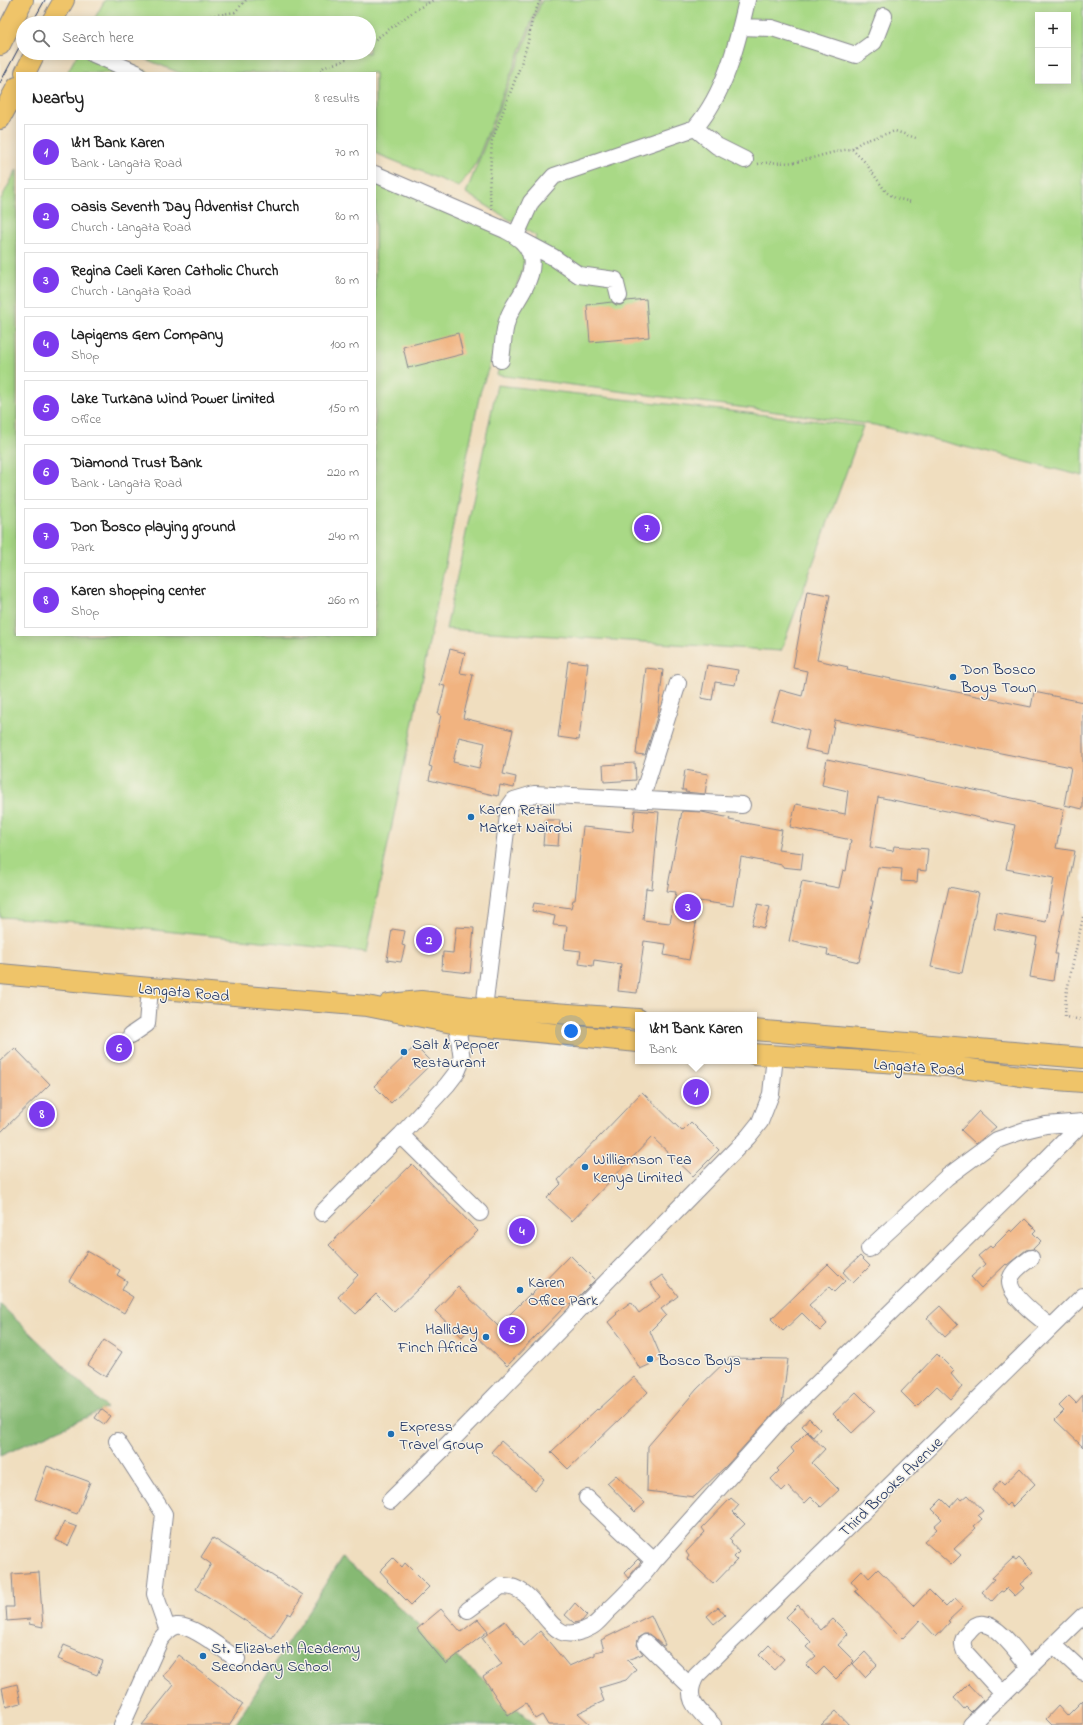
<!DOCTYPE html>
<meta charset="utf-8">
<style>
body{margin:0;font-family:"Indie Flower",sans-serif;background:#f2f2f2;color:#222}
.controls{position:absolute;right:12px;top:12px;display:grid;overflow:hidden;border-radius:0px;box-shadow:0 2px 10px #0003}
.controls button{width:36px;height:36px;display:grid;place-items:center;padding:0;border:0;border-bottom:1px solid #e0e0e0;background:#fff;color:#222;font:20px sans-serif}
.you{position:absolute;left:571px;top:1031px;width:14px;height:14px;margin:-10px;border:3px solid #fff;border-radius:50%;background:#1a73e8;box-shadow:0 0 0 6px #1a73e833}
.badge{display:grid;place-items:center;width:26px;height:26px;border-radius:50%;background:#7c3aed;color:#fff;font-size:13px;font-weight:700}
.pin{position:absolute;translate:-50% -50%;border:2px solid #fff;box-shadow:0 1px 4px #0006}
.popup{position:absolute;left:635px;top:1012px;width:122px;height:52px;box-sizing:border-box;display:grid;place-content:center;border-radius:0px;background:#fff;filter:drop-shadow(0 1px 3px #0005);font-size:13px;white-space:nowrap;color:#767676}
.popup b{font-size:15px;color:#222}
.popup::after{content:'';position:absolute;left:50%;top:100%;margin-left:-8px;border:8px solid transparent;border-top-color:#fff}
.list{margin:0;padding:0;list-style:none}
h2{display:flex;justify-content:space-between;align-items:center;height:52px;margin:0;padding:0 16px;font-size:17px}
h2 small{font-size:13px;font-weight:400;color:#767676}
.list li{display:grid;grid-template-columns:26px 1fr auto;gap:12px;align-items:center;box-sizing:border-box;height:56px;margin:0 8px 8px;padding:0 8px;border:1px solid #e0e0e0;border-radius:0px}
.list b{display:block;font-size:15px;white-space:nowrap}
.list p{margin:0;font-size:13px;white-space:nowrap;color:#767676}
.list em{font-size:13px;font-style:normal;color:#767676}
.icon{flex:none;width:22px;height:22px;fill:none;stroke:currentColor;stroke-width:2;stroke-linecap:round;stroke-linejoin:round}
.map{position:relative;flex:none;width:1083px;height:1725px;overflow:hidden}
.search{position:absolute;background:#fff;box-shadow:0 2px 10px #0003;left:16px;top:16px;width:360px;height:44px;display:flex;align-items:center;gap:10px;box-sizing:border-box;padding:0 14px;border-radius:22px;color:#767676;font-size:15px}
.panel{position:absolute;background:#fff;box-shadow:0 2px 10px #0003;left:16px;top:72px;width:360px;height:564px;border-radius:0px}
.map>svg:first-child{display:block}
.green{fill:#a9d986;stroke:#628472;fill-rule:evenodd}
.forest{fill:#86b973;stroke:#507468}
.building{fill:#f1b380;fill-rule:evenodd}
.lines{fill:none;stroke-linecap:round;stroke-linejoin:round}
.minor-casing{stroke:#86868e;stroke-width:18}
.major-casing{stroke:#86868e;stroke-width:22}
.path{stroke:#86868e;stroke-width:2.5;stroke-dasharray:1 3;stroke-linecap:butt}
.minor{stroke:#fff;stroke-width:16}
.major{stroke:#efc469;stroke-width:20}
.tram{stroke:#1b2f5e;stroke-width:1}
.poi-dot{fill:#1f6fb2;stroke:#f7f3e8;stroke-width:1.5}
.labels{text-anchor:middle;stroke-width:3;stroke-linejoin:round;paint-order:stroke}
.poi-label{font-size:16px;fill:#1b2f5e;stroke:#f7f3e8;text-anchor:start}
.street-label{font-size:16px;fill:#1b2f5e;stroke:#f7f3e8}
</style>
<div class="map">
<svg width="1083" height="1725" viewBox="0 0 1083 1725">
<rect width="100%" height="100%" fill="#f7f3e8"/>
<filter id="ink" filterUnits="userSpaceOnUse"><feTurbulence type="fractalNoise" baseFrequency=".025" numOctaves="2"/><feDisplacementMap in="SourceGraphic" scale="8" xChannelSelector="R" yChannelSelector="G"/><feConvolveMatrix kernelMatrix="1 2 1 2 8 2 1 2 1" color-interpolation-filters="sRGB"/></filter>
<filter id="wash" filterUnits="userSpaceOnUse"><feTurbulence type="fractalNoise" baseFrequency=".012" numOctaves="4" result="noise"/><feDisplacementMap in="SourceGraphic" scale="16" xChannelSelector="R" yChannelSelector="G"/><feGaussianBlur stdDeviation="0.9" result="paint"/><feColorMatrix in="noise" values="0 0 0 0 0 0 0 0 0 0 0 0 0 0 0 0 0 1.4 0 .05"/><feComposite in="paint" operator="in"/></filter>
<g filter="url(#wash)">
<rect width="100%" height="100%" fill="#f0debf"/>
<path class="green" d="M105,0H540L476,163L459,187L375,153V73H180L131,53H369V23H92Z
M542,0H1083V476L875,425L497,375L536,236L466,193ZM1038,15H1068V81H1038Z
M78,53H102L150,73H67Z
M375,168L530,247L480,393L366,952L78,922L0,917V201L17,169V635H375Z
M497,385L863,426L781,651L446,629Z"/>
<path class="forest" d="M0,1304L107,1408L0,1456Z
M342,1558L536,1725H235Z"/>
<g id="blocks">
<path class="building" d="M646,299L649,337L590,342L587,305L612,302L616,305H621L627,301Z
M458,333L463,354L408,368L403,347Z
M807,591L830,595L817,660L848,667L847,670L1031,707L1034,692L1083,702V809L1064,805L1071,767L835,720L828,754L805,749L809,731L771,720L780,690L802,696L807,671L793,668Z
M450,649L465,653L460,673L473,675L463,718L513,730L503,774L516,777L514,788L500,785L498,796L429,780L432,767L429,766L441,715L438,714L445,686L440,685ZM459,737L485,743L479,768L453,762Z
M568,661L588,663L579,740L558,737Z
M707,665L738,670L735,685L715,682L712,700L701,698Z
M646,668L663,670L658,714L645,755L636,754Z
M827,759L1064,809L1056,848L1075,851L1055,954H1057L1053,981L1030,977L1037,937L994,929L997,913L1046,922L1054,878L1006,869L1015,825L878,797L870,847L893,851L894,846L928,849L926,871L918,870L917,882L901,881L902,869L878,867L871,901H873L859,962L827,955L828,949L789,941L802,881L839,888L843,870L846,871L851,840L790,827L796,804L845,814L848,791L822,785Z
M635,763L636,780L604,782L603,765Z
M685,770L708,774L705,794L685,792L686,790H682Z
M635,810L659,812L652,889L646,888L643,920L670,923L676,892L667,891L682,811L702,812L730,818L729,820L782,830L778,850L803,853L801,869L782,867V865L741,857L733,906L699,901L695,924H696L689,960L664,955L666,944L644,941L637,993L618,991L621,964L594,960L593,966L579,964L581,951L564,949L567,926L553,925L555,916L532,911L534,903L571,908L573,900H575L583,827L633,832Z
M545,820H560L558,846L543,845Z
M949,887L979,893L962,973L931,967Z
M758,904L770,907L764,928L752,925Z
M456,927L474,928L470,973L442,970L443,952L453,953Z
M392,929L405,931L402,945L405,946L401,962L387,960Z
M415,1046L432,1063L391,1103L374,1086Z
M15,1048L50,1084L0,1133V1062Z
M642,1092L682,1131L691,1122L719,1150L693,1176L652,1137L572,1221L547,1198L561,1184L558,1180Z
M979,1111L996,1127L976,1144L961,1130Z
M412,1164L478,1231L394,1312L376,1294L356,1314L338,1297L358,1275L329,1245Z
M1025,1219L1036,1230L1033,1233L1041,1241L1033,1249L1026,1250L1007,1265L1006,1264L981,1288L971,1277L985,1264L978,1256L990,1246L992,1248L1010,1230L1012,1232Z
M87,1251L120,1270L117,1275L127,1281L122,1290L133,1297L124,1313L69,1281Z
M570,1255L595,1280L570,1305L568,1303L507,1366L469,1329L462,1337L435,1311L458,1287L498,1326L530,1294L531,1295Z
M860,1256L870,1266L853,1283L843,1272Z
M828,1264L845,1281L834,1292L829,1287L809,1305L827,1324L820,1331L802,1313L783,1331L771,1319Z
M662,1275L678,1296L661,1309L666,1315L650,1331L662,1359L640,1369L628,1348L608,1322L617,1314L616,1313L631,1302L639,1313L660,1297L651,1283Z
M940,1306L958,1325L945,1337L927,1318Z
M104,1340L122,1352L106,1377L88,1365Z
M937,1354L954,1371L951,1374L962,1387L951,1399L937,1386L916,1407L901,1392Z
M729,1358L788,1359L782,1404L728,1464L694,1497L647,1491L648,1446L697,1389Z
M634,1377L648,1392L568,1469L551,1452L597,1409L598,1410Z
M856,1392L875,1411L852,1433L833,1414Z
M1083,1395V1447L1055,1420L1064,1411L1059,1406L1069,1396L1076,1403Z
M101,1409L110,1416L104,1424L95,1418Z
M809,1418L820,1429L813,1437L802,1426Z
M807,1432L825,1449L812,1463L839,1490L821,1507L811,1497L805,1503L787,1486L782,1491L771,1479L779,1471L777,1469L794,1452L791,1448Z
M501,1441L544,1479L535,1490L491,1452Z
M47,1466L90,1482L77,1514L35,1499Z
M1020,1468L1035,1484L1012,1507L1009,1503L1006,1506L992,1490L1000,1481L1004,1485Z
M616,1475L645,1503L635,1512L607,1483Z
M968,1495L983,1511L978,1515L982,1519L974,1526L976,1528L954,1549L961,1555L951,1565L924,1541L937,1529L934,1526L942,1519L932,1509L942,1499L950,1507L959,1497L962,1500Z
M731,1498L739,1505L733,1512L745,1524L729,1539L732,1542L731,1543L739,1552L734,1557L737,1560L714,1584L687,1559L689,1556L686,1552L705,1532L702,1528Z
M64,1522L77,1527L68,1546L56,1540Z
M213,1538L303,1595L291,1615L288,1613L272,1638L196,1589L211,1564L201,1557Z
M1019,1557L1034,1572L1020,1584L1024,1588L1015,1596L1007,1588L1003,1592L1001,1591L992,1601L982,1592L994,1579L992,1578L1013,1558L1016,1560Z
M393,1558L402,1567L405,1563L429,1587L411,1605L387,1581L388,1580L380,1571Z
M638,1559L641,1562L628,1578L624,1573Z
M878,1569L914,1606L929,1590L946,1607L955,1598L963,1607L948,1621L950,1622L936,1637L920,1620L902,1639L855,1591L858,1589L851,1581L862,1570L869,1578Z
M39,1572L43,1627L29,1624L30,1619L7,1621L6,1607H14L12,1574Z
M575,1603L587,1615L582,1621L574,1623L565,1615Z
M798,1605L821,1630L833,1619L848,1634L838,1645L854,1661L836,1679L824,1667L816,1675L806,1665L816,1656L806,1647L811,1642L786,1617Z
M718,1607L725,1615L714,1624L707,1616Z
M441,1609L461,1632L478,1619L488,1631L446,1664L417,1629Z
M651,1615L665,1645L663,1646L649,1634H644L639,1637L637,1645L643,1654L627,1660L636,1669L626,1680L599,1688L604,1701L578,1713L591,1725H548L542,1715L535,1719L526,1703L508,1715L483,1677L502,1664L482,1638L505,1621L524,1646L540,1631L569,1666L595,1655V1652L604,1650L601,1640Z
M64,1645L103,1661L97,1675L58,1659Z
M769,1645L784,1659L774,1670L759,1655Z
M865,1652L877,1665L865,1677L853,1664Z
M179,1655L243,1704L229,1725H142L174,1685L163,1676Z
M17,1684L21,1703L6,1707L2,1688Z
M968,1684L983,1700L971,1712L966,1707L964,1709L954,1698Z
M1083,1700V1725H1052L1046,1719L1058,1706L1067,1716Z
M836,1711L849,1725H821Z"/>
</g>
</g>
<g filter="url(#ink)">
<use href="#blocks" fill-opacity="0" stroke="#86868e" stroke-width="1"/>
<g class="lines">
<defs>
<path id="minor" d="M741,27L772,28L856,55L874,42L884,16
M91,53L137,73
M695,128C725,93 737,45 747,0
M375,174L505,230C532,243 539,261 524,289C519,299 512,307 508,318C503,331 503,347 501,360
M516,235L531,202L554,176L695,128L717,146L745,160
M523,241L553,257L579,275L615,280L619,296
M641,800L678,683
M484,1008L509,807L514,800L534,794L742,805
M131,1035L147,1024L150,988
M401,1135L480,1213
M322,1213L401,1135L447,1085L457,1072L462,1060L457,1024
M869,1249L947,1177L997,1140L1025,1130L1046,1125L1083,1122
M1031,1258C1023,1264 1011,1271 1010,1281C1009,1296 1041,1319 1051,1327
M117,1441L164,1514L155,1594L168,1631
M587,1498L654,1561L780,1420L1033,1173L1083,1122
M390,1501L449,1443L748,1137L760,1122L771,1094L775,1056
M468,1610L501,1586C532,1584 540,1621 562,1632C570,1636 584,1631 591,1627C597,1624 602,1617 607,1612C624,1596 640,1580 654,1561
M646,1643L690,1686
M1054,1645L1083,1672
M1003,1694L965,1652C962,1645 961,1639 968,1633C972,1628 977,1623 983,1624C999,1625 1020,1656 1030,1668
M122,1725L160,1640C164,1635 170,1627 177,1626C192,1624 224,1651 237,1659
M713,1725C697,1709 683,1699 696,1676L1083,1296
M971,1725L1083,1616"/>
<path id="major" d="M51,23L64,0
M0,45L23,0
M25,73L35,53
M0,119L17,87
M0,974L150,988L367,1006L457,1024L638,1042
M389,1004L421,1001L471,1007L638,1019
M754,1030L1083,1058
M754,1054L948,1066L1043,1079L1083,1082"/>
</defs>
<use href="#minor" class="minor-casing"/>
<use href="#major" class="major-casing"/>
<path class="path" d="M167,23L235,12L246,0
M369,44L414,11L433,0
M317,73L325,66L341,62L355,53
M852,149L861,142L895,131L916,138
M758,164C771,161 783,164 796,162C815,158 833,151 852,149L865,162L886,192L895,198L911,202
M492,209L489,191L492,141L520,67L528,42L532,20L540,0
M1083,917L1066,995L1065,1017L1083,1020"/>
<use href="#minor" class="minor"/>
<use href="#major" class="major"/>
<path class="tram" d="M32,23L45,0
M0,83L23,40"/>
</g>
</g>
<g class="poi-dot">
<circle cx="953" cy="677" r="4"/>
<circle cx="471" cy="817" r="4"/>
<circle cx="404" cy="1052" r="4"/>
<circle cx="585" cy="1167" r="4"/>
<circle cx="520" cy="1290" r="4"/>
<circle cx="486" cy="1337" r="4"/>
<circle cx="650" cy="1359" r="4"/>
<circle cx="391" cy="1434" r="4"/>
<circle cx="203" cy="1656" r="4"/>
</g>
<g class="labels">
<g class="poi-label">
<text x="961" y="674">Don Bosco<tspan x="961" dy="18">Boys Town</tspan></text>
<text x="479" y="814">Karen Retail<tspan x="479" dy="18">Market Nairobi</tspan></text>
<text x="412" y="1049">Salt &amp; Pepper<tspan x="412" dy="18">Restaurant</tspan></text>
<text x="593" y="1164">Williamson Tea<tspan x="593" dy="18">Kenya Limited</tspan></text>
<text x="528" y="1287">Karen<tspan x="528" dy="18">Office Park</tspan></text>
<text x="478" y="1334" text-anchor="end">Halliday<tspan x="478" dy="18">Finch Africa</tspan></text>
<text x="658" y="1365">Bosco Boys</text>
<text x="399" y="1431">Express<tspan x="399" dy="18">Travel Group</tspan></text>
<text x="211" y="1653">St. Elizabeth Academy<tspan x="211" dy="18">Secondary School</tspan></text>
</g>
<g class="street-label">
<text transform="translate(184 991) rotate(5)" y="6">Langata Road</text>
<text transform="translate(919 1066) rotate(4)" y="6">Langata Road</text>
<text transform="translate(890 1486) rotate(-44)" y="6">Third Brooks Avenue</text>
</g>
</g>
</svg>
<div class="controls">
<button>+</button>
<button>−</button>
</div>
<div class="you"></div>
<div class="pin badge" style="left:696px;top:1092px">1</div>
<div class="popup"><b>I&amp;M Bank Karen</b>Bank</div>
<div class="pin badge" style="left:429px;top:940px">2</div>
<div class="pin badge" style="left:688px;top:907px">3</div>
<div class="pin badge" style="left:522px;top:1231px">4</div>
<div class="pin badge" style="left:512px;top:1330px">5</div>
<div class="pin badge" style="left:119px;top:1048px">6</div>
<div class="pin badge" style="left:647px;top:528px">7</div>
<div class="pin badge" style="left:42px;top:1114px">8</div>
<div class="search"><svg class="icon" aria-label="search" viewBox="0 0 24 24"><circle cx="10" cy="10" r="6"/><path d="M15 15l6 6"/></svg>Search here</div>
<section class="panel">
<h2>Nearby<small>8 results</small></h2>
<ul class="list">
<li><span class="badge">1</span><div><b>I&amp;M Bank Karen</b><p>Bank · Langata Road</p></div><em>70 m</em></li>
<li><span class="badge">2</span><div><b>Oasis Seventh Day Adventist Church</b><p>Church · Langata Road</p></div><em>80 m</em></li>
<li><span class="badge">3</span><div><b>Regina Caeli Karen Catholic Church</b><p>Church · Langata Road</p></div><em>80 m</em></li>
<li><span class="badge">4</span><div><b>Lapigems Gem Company</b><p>Shop</p></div><em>100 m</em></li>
<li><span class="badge">5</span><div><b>Lake Turkana Wind Power Limited</b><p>Office</p></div><em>150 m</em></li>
<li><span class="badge">6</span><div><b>Diamond Trust Bank</b><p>Bank · Langata Road</p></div><em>220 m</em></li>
<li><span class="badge">7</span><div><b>Don Bosco playing ground</b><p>Park</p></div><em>240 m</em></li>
<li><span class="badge">8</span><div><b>Karen shopping center</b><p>Shop</p></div><em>260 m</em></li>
</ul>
</section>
</div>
